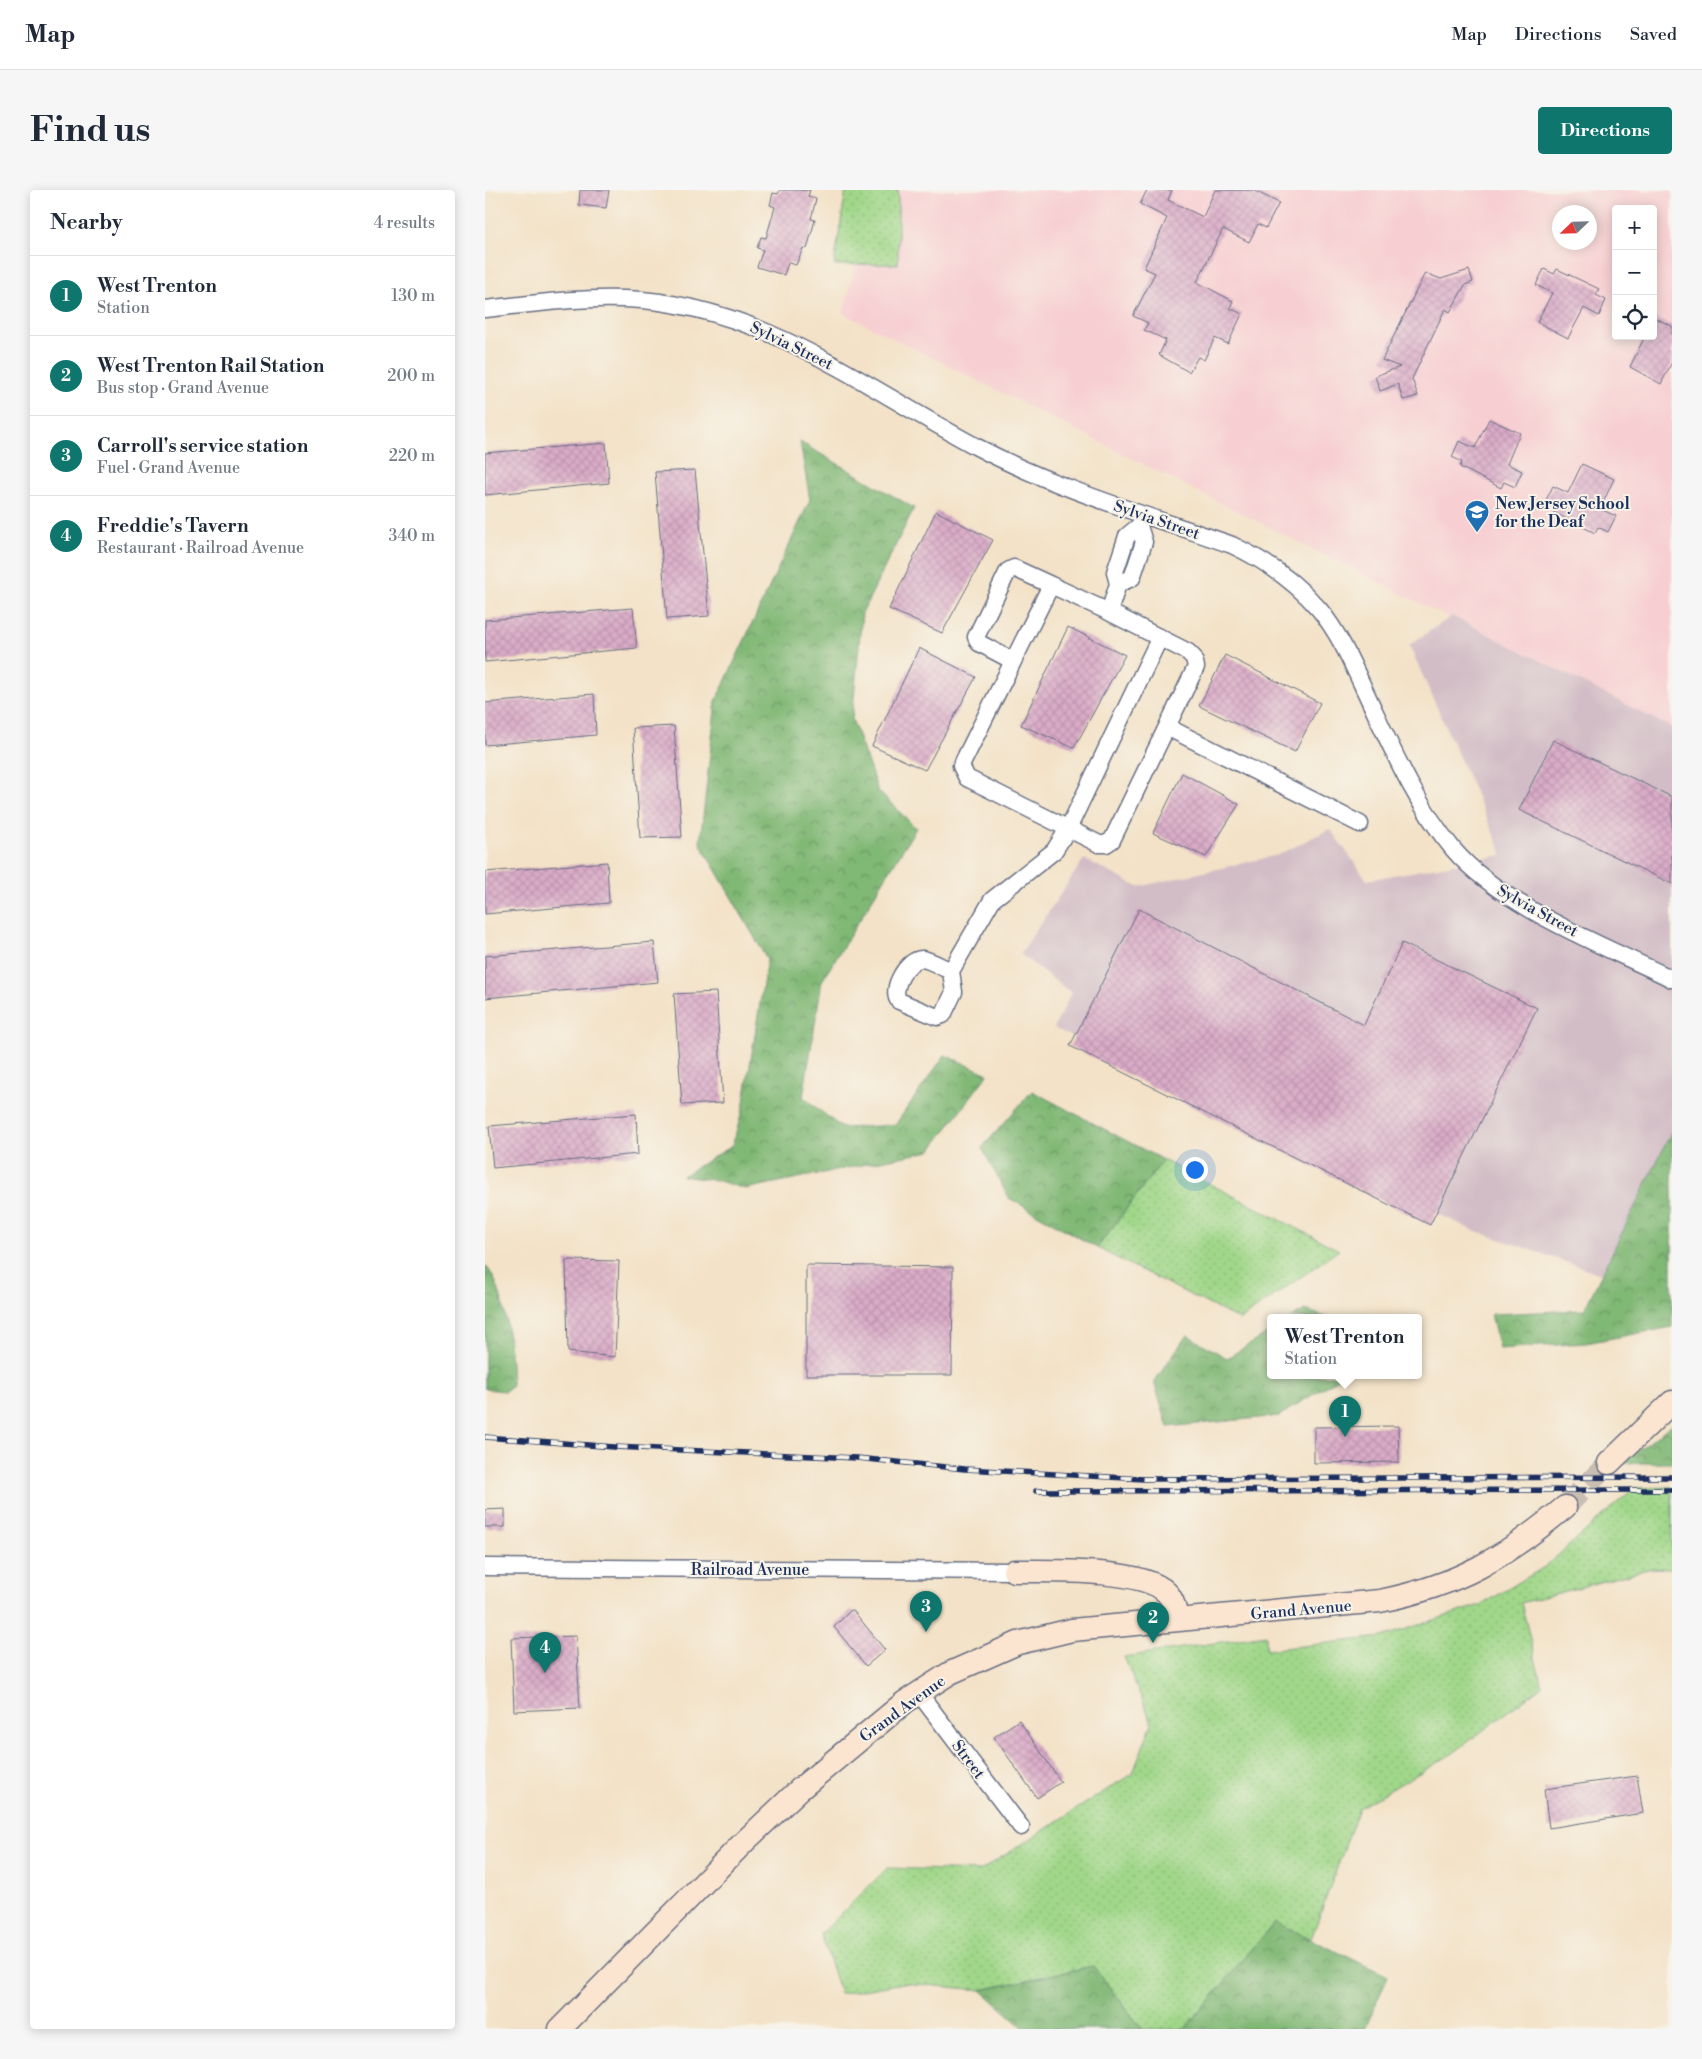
<!DOCTYPE html>
<meta charset="utf-8">
<style>
body{margin:0;font-family:"Libre Bodoni",serif;background:#f6f6f7;color:#1f2937}
.controls{position:absolute;right:15px;top:15px;display:grid;overflow:hidden;border-radius:5px;box-shadow:0 2px 12px #0003}
.controls button{width:45px;height:45px;display:grid;place-items:center;padding:0;border:0;border-bottom:1px solid #e0e1e3;background:#fff;color:#1f2937;font:25px sans-serif}
.compass{position:absolute;left:1067px;top:15px;width:45px;height:45px;border-radius:50%;background:#fff;box-shadow:0 2px 12px #0003;rotate:247deg}
.you{position:absolute;left:709px;top:979px;width:18px;height:18px;margin:-12px;border:4px solid #fff;border-radius:50%;background:#1a73e8;box-shadow:0 0 0 8px #1a73e833}
.badge{display:grid;place-items:center;width:32px;height:32px;border-radius:50%;background:#0f766e;color:#fff;font-size:16px;font-weight:700}
.pin{position:absolute;translate:-50% -41px;filter:drop-shadow(0 1px 2px #0008)}
.pin::after{content:'';position:absolute;top:26px;width:18px;height:15px;background:inherit;clip-path:polygon(0 0,100% 0,50% 100%)}
.popup{position:absolute;left:782px;top:1124px;width:155px;height:65px;box-sizing:border-box;display:grid;place-content:center;border-radius:5px;background:#fff;filter:drop-shadow(0 1px 4px #0005);font-size:16px;white-space:nowrap;color:#747a83}
.popup b{font-size:19px;color:#1f2937}
.popup::after{content:'';position:absolute;left:50%;top:100%;margin-left:-10px;border:10px solid transparent;border-top-color:#fff}
.list{margin:0;padding:0;list-style:none}
h2{display:flex;justify-content:space-between;align-items:center;height:65px;margin:0;padding:0 20px;font-size:21px}
h2 small{font-size:16px;font-weight:400;color:#747a83}
.list li{display:grid;grid-template-columns:32px 1fr auto;gap:15px;align-items:center;box-sizing:border-box;height:80px;padding:0 20px;border-top:1px solid #e0e1e3}
.list b{display:block;font-size:19px;white-space:nowrap}
.list p{margin:0;font-size:16px;white-space:nowrap;color:#747a83}
.list em{font-size:16px;font-style:normal;color:#747a83}
.icon{flex:none;width:28px;height:28px;fill:none;stroke:currentColor;stroke-width:2;stroke-linecap:round;stroke-linejoin:round}
.map{position:relative;flex:none;width:1187px;height:1839px;overflow:hidden;border-radius:5px}
header{display:flex;align-items:center;gap:30px;box-sizing:border-box;height:70px;padding:0 25px;background:#fff;border-bottom:1px solid #e0e1e3}
header strong{font-size:24px}
nav{display:flex;gap:28px;margin-inline-start:auto;font-size:18px}
.intro{display:flex;align-items:center;justify-content:space-between;box-sizing:border-box;height:120px;padding:0 30px}
h1{margin:0;font-size:35px}
.button{padding:12px 22px;border-radius:5px;background:#0f766e;color:#fff;font-size:18px;font-weight:700}
main{display:flex;gap:30px;padding:0 30px}
aside{flex:1;background:#fff;border-radius:5px;box-shadow:0 2px 12px #0003}
.map>svg:first-child{display:block}
.built{fill:#f7cfd2;fill-rule:evenodd}
.industrial{fill:#d2bdc6}
.grass{fill:url(#grass-dots);stroke:#5e8374}
.forest{fill:url(#forest-crowns);stroke:#4e746a}
.building{fill:url(#building-cross-hatch)}
.lines{fill:none;stroke-linecap:round;stroke-linejoin:round}
.secondary-tunnel{stroke:#c8beb2;stroke-width:22;stroke-dasharray:22 11;stroke-linecap:butt}
.minor-casing{stroke:#676e83;stroke-width:19}
.secondary-casing{stroke:#676e83;stroke-width:25}
.minor{stroke:#fff;stroke-width:16}
.secondary{stroke:#fce5d0;stroke-width:22}
.rail-casing{stroke:#1b2f5e;stroke-width:5.5}
.rail{stroke:#f7f3e8;stroke-width:4;stroke-dasharray:11;stroke-linecap:butt}
.labels{text-anchor:middle;stroke-width:4;stroke-linejoin:round;paint-order:stroke}
.street-label{font-size:16px;fill:#1b2f5e;stroke:#f7f3e8}
.poi-label{font-size:16px;font-weight:bold;fill:#1b2f5e;stroke:#f7f3e8;text-anchor:start}
</style>
<header>
<strong>Map</strong>
<nav><a>Map</a><a>Directions</a><a>Saved</a></nav>
</header>
<div class="intro"><h1>Find us</h1><a class="button">Directions</a></div>
<main>
<aside>
<h2>Nearby<small>4 results</small></h2>
<ul class="list">
<li><span class="badge">1</span><div><b>West Trenton</b><p>Station</p></div><em>130 m</em></li>
<li><span class="badge">2</span><div><b>West Trenton Rail Station</b><p>Bus stop · Grand Avenue</p></div><em>200 m</em></li>
<li><span class="badge">3</span><div><b>Carroll's service station</b><p>Fuel · Grand Avenue</p></div><em>220 m</em></li>
<li><span class="badge">4</span><div><b>Freddie's Tavern</b><p>Restaurant · Railroad Avenue</p></div><em>340 m</em></li>
</ul>
</aside>
<div class="map">
<svg width="1187" height="1839" viewBox="0 0 1187 1839">
<defs>
<pattern id="grass-dots" width="8" height="8" patternUnits="userSpaceOnUse" patternTransform="scale(1.25)"><rect width="8" height="8" fill="#a0d789"/><path d="M2 2h.1M6 6h.1" fill="none" stroke="#89b979" stroke-width="1.8" stroke-linecap="round"/></pattern>
<pattern id="forest-crowns" width="20" height="18" patternUnits="userSpaceOnUse" patternTransform="scale(1.25)"><rect width="20" height="18" fill="#80b875"/><path d="M2 6a3 3 0 1 1 6 0M12 15a3 3 0 1 1 6 0" fill="none" stroke="#689663"/></pattern>
<pattern id="building-cross-hatch" width="8" height="8" patternUnits="userSpaceOnUse" patternTransform="scale(1.25)"><rect width="8" height="8" fill="#daabc7"/><path d="M0 0l8 8M0 8l8-8" fill="none" stroke="#ba93ad"/></pattern>
</defs>
<rect width="100%" height="100%" fill="#f7f3e8"/>
<filter id="ink" filterUnits="userSpaceOnUse"><feTurbulence type="fractalNoise" baseFrequency=".02" numOctaves="2"/><feDisplacementMap in="SourceGraphic" scale="10" xChannelSelector="R" yChannelSelector="G"/><feConvolveMatrix kernelMatrix="1 2 1 2 8 2 1 2 1" color-interpolation-filters="sRGB"/></filter>
<filter id="wash" filterUnits="userSpaceOnUse"><feTurbulence type="fractalNoise" baseFrequency=".0096" numOctaves="4" result="noise"/><feDisplacementMap in="SourceGraphic" scale="20" xChannelSelector="R" yChannelSelector="G"/><feGaussianBlur stdDeviation="1.12" result="paint"/><feColorMatrix in="noise" values="0 0 0 0 0 0 0 0 0 0 0 0 0 0 0 0 0 1.4 0 .05"/><feComposite in="paint" operator="in"/></filter>
<g filter="url(#wash)">
<rect width="100%" height="100%" fill="#f3e2c7"/>
<path class="built" d="M391,0H1187V540L358,123ZM1131,19H1168V146H1131ZM1074,22H1104V52H1074Z"/>
<path class="industrial" d="M967,426L1187,538V941L1116,1084L985,1039L569,838L586,803L535,764L599,669L653,697L793,665L845,639L882,690L1018,665L924,455Z"/>
<path class="grass" d="M361,0H413V74L349,75Z
M678,970L854,1060L755,1130L612,1058Z
M1187,1297V1379L1167,1378L1036,1413L1057,1496L967,1564L874,1618L826,1749L790,1732L700,1839H657L608,1776L496,1800L419,1793L355,1804L336,1744L402,1678L495,1681L648,1583L667,1533L639,1467L781,1445V1460L897,1447L998,1414L1061,1376L1149,1298Z"/>
<path class="forest" d="M315,252L429,318L377,423L367,529L393,601L431,638L337,791L318,907L357,938L410,935L460,865L503,884L445,961L260,999L234,991L197,986L247,956L258,919L282,769L215,653L231,511L325,310Z
M547,901L678,970L612,1058L524,1008L497,958Z
M1187,941V1137L1101,1153L1014,1159L1006,1124L1099,1120Z
M0,1075C22,1098 26,1164 27,1196L20,1201L0,1199Z
M820,1120L844,1128H806Z
M786,1141V1186H857L794,1226L683,1237L669,1192L702,1145L742,1168Z
M1187,1234V1273H1138Z
M790,1732L903,1786L880,1839H700Z
M608,1776L657,1839H540L496,1800Z"/>
<g id="blocks">
<path class="building" d="M95,0H124L121,18L94,15Z
M295,0H325L323,6L331,9L326,29L330,30L322,59L318,58L311,75L303,73L299,85L272,77L278,60L272,58L276,47L281,48L290,17L285,15L288,3L293,4Z
M662,0H687L683,10L718,27L730,0H768L794,13L781,38L773,34L764,52L738,39L712,92L748,111L745,118L757,124L743,154L730,148L719,170L713,167L704,182L674,165L681,150L659,140L663,133L648,126L670,83L659,78L682,28L655,14Z
M1059,79L1069,84L1072,79L1114,99L1111,105L1121,110L1114,126L1099,118L1083,148L1052,132L1067,103L1051,95Z
M984,80L988,92L980,95L965,122L960,119L927,189L933,206L918,210L913,194L895,201L890,186L915,177L897,170L940,83L956,89Z
M1168,127L1187,136V172L1176,194L1145,177L1160,146H1168Z
M1004,229L1035,243L1022,274L1037,281L1030,297L1019,292L1016,298L975,277L977,272L967,267L974,251L990,258Z
M121,253L124,293L0,305V263Z
M1097,274L1129,289L1115,319L1131,326L1123,342L1113,337L1110,343L1068,322L1070,317L1060,312L1068,296L1083,303Z
M210,280L224,426L182,429L170,282Z
M451,321L508,350L457,443L404,419Z
M148,418L152,458L0,472V430Z
M583,437L640,465L589,558L536,535Z
M434,458L491,487L440,580L387,556Z
M740,465L835,513L810,562L714,516Z
M109,504L111,545L0,555V513Z
M189,536L197,647L155,648L148,538Z
M1068,550L1187,607V694L1034,620Z
M697,583L754,614L721,667L668,643Z
M122,672L124,713L0,724V682Z
M654,719L879,835L917,753L1052,818L945,1035L585,856Z
M169,752L173,792L0,808V766Z
M231,802L238,913L197,915L189,804Z
M151,924L153,964L8,978L4,936Z
M81,1070L134,1071L130,1167L83,1162Z
M321,1075L468,1077L467,1185H321Z
M913,1236L914,1272L829,1273V1237Z
M20,1319V1337H0V1320Z
M367,1419L400,1460L381,1476L349,1437Z
M91,1446L95,1518L29,1521L26,1448Z
M534,1530L576,1592L552,1608L509,1547Z
M1152,1586L1158,1623L1064,1638L1059,1599Z"/>
</g>
</g>
<g filter="url(#ink)">
<use href="#blocks" fill-opacity="0" stroke="#676e83" stroke-width="1"/>
<g class="lines">
<path class="secondary-tunnel" d="M1080,1317L1124,1273"/>
<defs>
<path id="minor" d="M0,119C47,114 93,107 140,109C276,114 377,196 492,257C572,299 661,325 747,355C781,371 809,390 834,419C854,443 867,473 880,501C906,556 929,612 968,659C1017,717 1118,755 1187,789
M624,422L566,395L476,576L482,588L614,654H621L627,650L711,477L709,468L703,462L624,422L633,394L630,382L642,346L654,336L659,352L647,388L633,394
M528,471L494,453L491,447L523,381L529,378L566,395
M682,537L875,634
M466,781C458,778 446,770 437,769C423,768 404,800 414,811L452,827L458,825L469,802L466,781L507,710L569,661L583,639L675,447
M0,1377L529,1381
M433,1502L536,1637"/>
<path id="secondary" d="M1124,1273L1187,1212
M529,1381C563,1381 657,1378 681,1402C689,1410 690,1420 692,1430
M75,1839L259,1652L315,1599L420,1512L465,1483L533,1453L587,1440L895,1411C974,1395 1019,1368 1080,1317"/>
</defs>
<use href="#minor" class="minor-casing"/>
<use href="#secondary" class="secondary-casing"/>
<use href="#minor" class="minor"/>
<use href="#secondary" class="secondary"/>
<defs>
<path id="rail" d="M0,1247L129,1257L372,1268L480,1279L659,1289L1187,1287
M551,1301L1187,1300"/>
</defs>
<use href="#rail" class="rail-casing"/>
<use href="#rail" class="rail"/>
</g>
</g>
<defs>
<symbol id="school-pin" viewBox="-11 -11 22 30"><path d="M0 17L-7.5 6A9.5 9.5 0 1 1 7.5 6Z" fill="#1f6fb2" stroke="#f7f3e8"/><path d="M0-5L7-2L0 1L-7-2ZM-4 1L0 2.5L4 1V4Q0 6-4 4Z" fill="#fff"/></symbol>
</defs>
<g fill-rule="evenodd">
<use href="#school-pin" x="978" y="308" width="28" height="38"/>
</g>
<g class="labels">
<g class="street-label">
<text transform="translate(307 155) rotate(26)" y="6">Sylvia Street</text>
<text transform="translate(672 329) rotate(19)" y="6">Sylvia Street</text>
<text transform="translate(1053 720) rotate(29)" y="6">Sylvia Street</text>
<text x="265" y="1385">Railroad Avenue</text>
<text transform="translate(816 1419) rotate(-5)" y="6">Grand Avenue</text>
<text transform="translate(417 1518) rotate(-36)" y="6">Grand Avenue</text>
<text transform="translate(484 1569) rotate(53)" y="6">Street</text>
</g>
<g class="poi-label">
<text x="1010" y="319">New Jersey School<tspan x="1010" dy="18">for the Deaf</tspan></text>
</g>
</g>
</svg>
<div class="controls">
<button>+</button>
<button>−</button>
<button><svg class="icon" aria-label="locate" viewBox="0 0 24 24"><circle cx="12" cy="12" r="6"/><path d="M12 2v4M12 18v4M2 12h4M18 12h4"/></svg></button>
</div>
<svg class="compass" viewBox="-18 -18 36 36"><path d="M0-13l5 13h-10z" fill="#e53935"/><path d="M0 13l5-13h-10z" fill="#747a83"/></svg>
<div class="you"></div>
<div class="pin badge" style="left:860px;top:1247px">1</div>
<div class="popup"><b>West Trenton</b>Station</div>
<div class="pin badge" style="left:668px;top:1453px">2</div>
<div class="pin badge" style="left:441px;top:1442px">3</div>
<div class="pin badge" style="left:60px;top:1483px">4</div>
</div>
</main>
